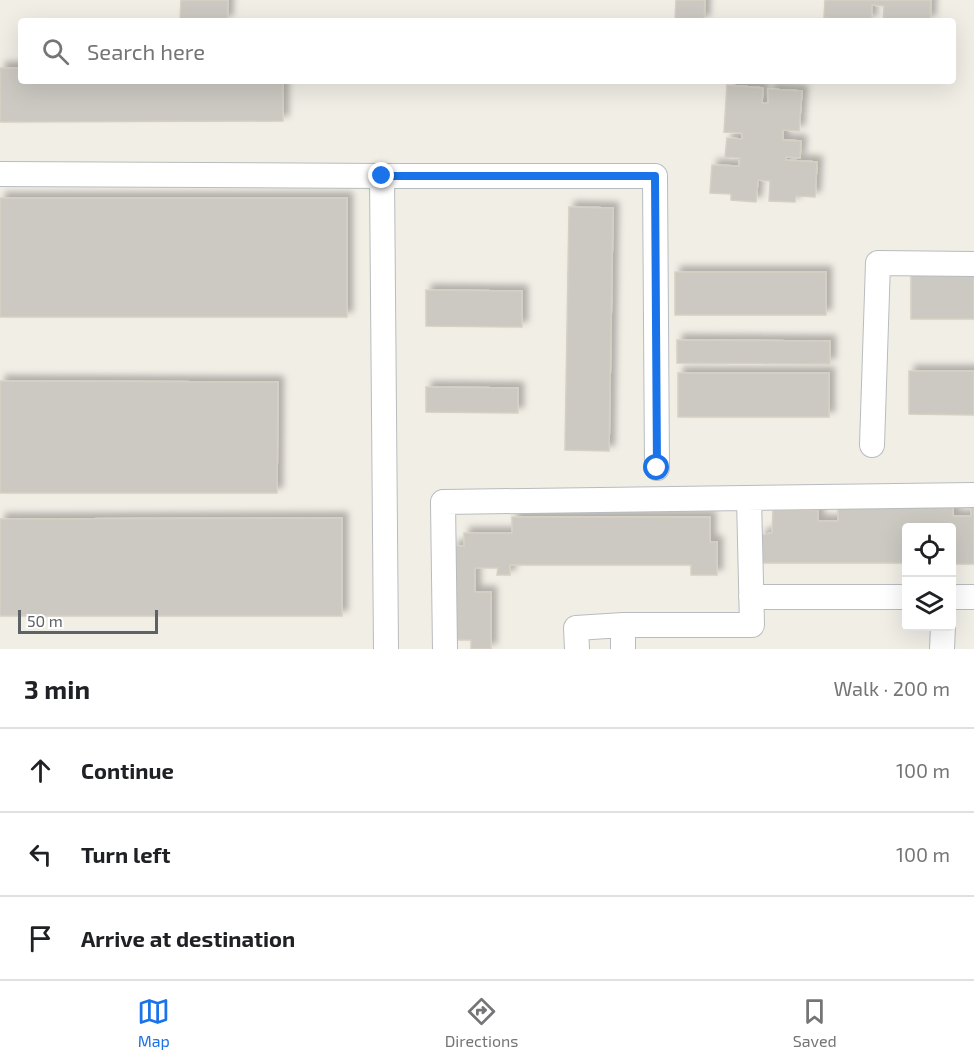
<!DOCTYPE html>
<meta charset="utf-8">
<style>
body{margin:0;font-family:"Exo 2",sans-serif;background:#f2f2f2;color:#202124}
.controls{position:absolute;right:18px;bottom:18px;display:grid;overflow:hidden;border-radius:6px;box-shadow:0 6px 24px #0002}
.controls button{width:54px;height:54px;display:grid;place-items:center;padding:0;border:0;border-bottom:2px solid #e0e0e0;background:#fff;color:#202124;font:30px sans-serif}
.scale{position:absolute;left:18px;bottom:15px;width:140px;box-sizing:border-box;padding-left:6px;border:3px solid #5d6267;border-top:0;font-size:16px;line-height:21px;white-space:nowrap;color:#5d6267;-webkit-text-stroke:4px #fff;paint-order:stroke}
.stop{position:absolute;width:18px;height:18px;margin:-14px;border:4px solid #1a73e8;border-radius:50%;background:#fff}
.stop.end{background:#1a73e8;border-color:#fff;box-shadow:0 2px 6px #0008}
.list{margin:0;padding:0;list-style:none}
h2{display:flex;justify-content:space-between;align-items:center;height:78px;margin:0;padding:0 24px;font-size:26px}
h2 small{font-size:20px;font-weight:400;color:#757577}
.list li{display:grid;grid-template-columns:39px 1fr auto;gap:18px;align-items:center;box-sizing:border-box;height:84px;padding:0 24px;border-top:2px solid #e0e0e0}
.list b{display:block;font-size:22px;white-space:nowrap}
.list em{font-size:20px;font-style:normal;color:#757577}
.icon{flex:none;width:33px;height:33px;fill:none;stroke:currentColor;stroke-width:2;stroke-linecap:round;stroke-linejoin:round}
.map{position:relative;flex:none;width:974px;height:649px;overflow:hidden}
.search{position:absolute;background:#fff;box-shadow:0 6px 24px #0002;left:18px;right:18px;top:18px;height:66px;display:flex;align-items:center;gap:15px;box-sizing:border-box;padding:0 21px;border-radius:6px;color:#757577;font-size:22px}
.sheet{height:330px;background:#fff}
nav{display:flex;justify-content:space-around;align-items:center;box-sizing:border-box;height:84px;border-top:2px solid #e0e0e0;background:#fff;font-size:16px;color:#757577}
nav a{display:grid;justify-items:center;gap:3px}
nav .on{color:#1a73e8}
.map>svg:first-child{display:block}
.building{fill:#ccc9c3;stroke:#d6d0c4;stroke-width:1.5;filter:url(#shadow)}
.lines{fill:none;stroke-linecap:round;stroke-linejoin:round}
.minor-casing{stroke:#b8bcc0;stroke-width:26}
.minor{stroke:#fff;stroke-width:24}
.route{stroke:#1a73e8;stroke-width:8}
</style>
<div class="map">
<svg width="974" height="649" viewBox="0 0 974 649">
<defs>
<filter id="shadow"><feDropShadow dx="5.5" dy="-5.5" stdDeviation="3" flood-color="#0004"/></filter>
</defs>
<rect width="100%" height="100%" fill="#f1eee6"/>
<path class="building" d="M181,0H228L227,21H180Z
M676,0H705L704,21H675Z
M825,0H931L930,21H883L884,6L872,5L871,21H845V20L824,18Z
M0,68H21V81H283V121L0,122Z
M727,85L763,88L762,103H768V89L802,91L799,131L783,130V140L801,141L800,158L786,157V160L817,162L815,197L796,196L795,202L769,201L770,181L758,180L756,202L731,200V194L710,193L712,165L739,166L740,158L725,157L727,138L742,139V133L724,132Z
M0,198H347V317H0Z
M569,207L613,208L609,451L565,450Z
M675,272H826V315H675Z
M911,275H974V319H911Z
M426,290L522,291V327L426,326Z
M677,340L830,341V364L677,363Z
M909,371H974V415L909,414Z
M678,373H829V417H678Z
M0,381L278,382L277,493H0Z
M426,387L518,388V413L426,412Z
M971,504H974V564H952V528H906V563H761V535L772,533L773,510H818V521H838V505L953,506V516H971Z
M512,517H710V542H717V575H691V565H510V575H497L498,568H475V592H491V649H471V640H453V546H464V533H512Z
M342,518V616H0V519Z"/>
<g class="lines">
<defs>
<path id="minor" d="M0,174L382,176H655L657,468
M382,176L386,649
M872,445L878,263L974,264
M751,597H906
M952,597H974
M623,625V649
M445,649L443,502L974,495
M577,649L576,628L623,625H752L749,498
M942,649L943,626"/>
</defs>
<use href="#minor" class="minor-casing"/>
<use href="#minor" class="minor"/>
</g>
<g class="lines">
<path class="route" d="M382,176H655L657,468"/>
</g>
</svg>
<div class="controls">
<button><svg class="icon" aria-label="locate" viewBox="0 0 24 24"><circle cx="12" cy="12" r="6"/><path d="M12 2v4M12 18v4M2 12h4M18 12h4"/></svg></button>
<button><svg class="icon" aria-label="layers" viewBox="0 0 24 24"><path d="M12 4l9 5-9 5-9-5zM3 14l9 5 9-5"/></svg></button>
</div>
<div class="scale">50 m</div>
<div class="stop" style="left:657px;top:468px"></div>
<div class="stop end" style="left:382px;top:176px"></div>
<div class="search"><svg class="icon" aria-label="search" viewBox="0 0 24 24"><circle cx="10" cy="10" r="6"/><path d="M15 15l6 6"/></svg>Search here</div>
</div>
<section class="sheet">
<h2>3 min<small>Walk · 200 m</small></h2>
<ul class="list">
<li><svg class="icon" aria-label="ahead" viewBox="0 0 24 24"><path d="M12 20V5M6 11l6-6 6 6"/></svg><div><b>Continue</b></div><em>100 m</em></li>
<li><svg class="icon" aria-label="left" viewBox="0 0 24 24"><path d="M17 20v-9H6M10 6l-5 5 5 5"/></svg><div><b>Turn left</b></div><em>100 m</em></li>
<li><svg class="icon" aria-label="arrive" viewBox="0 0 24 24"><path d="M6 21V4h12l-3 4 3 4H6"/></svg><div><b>Arrive at destination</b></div></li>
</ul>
</section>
<nav>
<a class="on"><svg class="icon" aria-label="map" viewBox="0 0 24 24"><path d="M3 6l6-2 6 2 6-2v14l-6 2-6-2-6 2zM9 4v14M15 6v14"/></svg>Map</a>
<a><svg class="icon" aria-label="directions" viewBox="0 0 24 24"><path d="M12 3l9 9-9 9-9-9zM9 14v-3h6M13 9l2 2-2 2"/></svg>Directions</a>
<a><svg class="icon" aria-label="saved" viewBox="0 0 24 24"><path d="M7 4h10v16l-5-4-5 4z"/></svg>Saved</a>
</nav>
